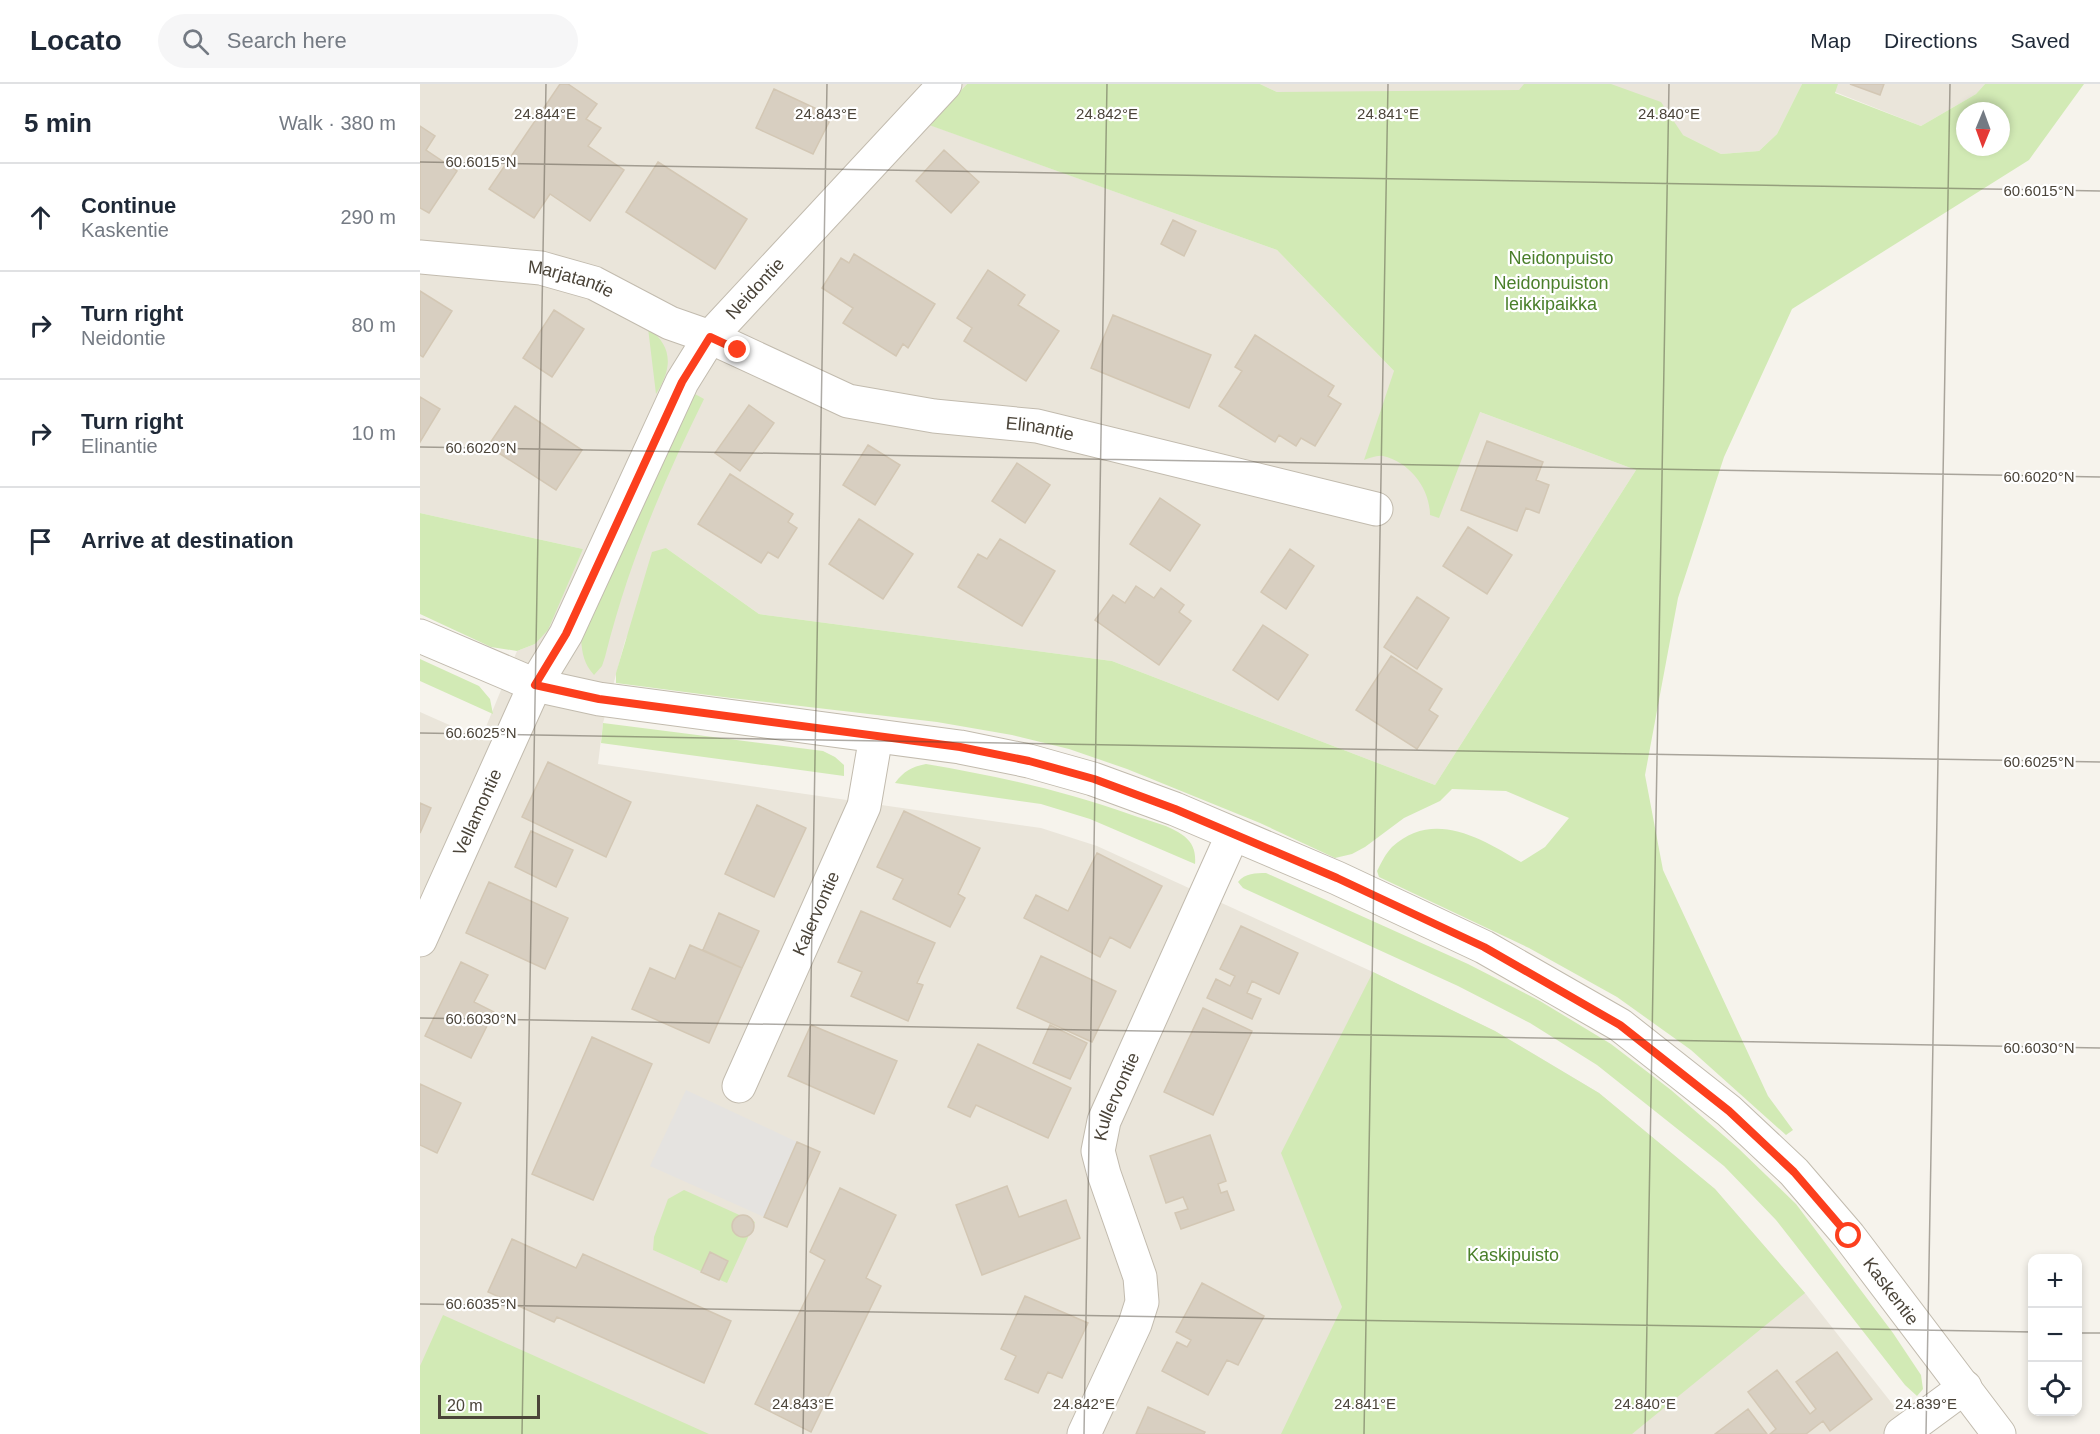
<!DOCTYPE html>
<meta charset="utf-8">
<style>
body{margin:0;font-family:Helvetica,sans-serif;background:#f6f6f7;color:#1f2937}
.controls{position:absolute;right:18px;bottom:18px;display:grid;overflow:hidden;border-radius:12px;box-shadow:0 3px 9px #0003}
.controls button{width:54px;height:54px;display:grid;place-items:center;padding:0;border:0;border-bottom:2px solid #e0e1e3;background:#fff;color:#1f2937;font:30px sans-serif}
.compass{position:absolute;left:1536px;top:18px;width:54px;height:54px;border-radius:50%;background:#fff;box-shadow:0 3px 9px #0003;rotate:181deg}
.scale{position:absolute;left:18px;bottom:15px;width:102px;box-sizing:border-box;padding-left:6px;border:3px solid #4b4439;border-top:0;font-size:16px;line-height:21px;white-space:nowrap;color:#4b4439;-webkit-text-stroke:4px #fff;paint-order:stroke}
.stop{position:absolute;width:18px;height:18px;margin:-14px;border:4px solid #fc3f1d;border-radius:50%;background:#fff}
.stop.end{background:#fc3f1d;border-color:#fff;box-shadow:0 2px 6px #0008}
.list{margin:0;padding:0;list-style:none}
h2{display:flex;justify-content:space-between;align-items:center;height:78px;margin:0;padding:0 24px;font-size:26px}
h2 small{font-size:20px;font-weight:400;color:#747a83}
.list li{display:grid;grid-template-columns:39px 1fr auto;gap:18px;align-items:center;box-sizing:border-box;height:108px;padding:0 24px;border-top:2px solid #e0e1e3}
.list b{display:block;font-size:22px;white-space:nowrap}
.list p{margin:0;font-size:20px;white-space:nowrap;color:#747a83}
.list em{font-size:20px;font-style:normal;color:#747a83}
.icon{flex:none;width:33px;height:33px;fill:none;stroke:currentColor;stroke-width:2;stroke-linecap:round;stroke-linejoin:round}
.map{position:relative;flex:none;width:1680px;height:1350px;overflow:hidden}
header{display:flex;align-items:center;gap:36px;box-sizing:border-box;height:84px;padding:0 30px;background:#fff;border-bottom:2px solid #e0e1e3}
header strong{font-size:28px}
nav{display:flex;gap:33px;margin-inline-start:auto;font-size:21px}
.search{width:420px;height:54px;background:#f6f6f7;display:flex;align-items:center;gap:15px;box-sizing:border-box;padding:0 21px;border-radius:33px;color:#747a83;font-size:22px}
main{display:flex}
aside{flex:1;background:#fff}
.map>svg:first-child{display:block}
.residential{fill:#eae5da}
.green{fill:#d2eab5;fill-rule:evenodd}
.parking{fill:#e5e3e0}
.building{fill:#d8cfc1;stroke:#d3c7b4;stroke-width:1.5}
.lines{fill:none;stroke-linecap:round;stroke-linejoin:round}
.minor-casing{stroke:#c2bbae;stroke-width:35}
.tertiary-casing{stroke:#c2bbae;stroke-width:35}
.minor{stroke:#fff;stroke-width:33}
.tertiary{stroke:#fff;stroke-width:33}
.route{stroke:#fc3f1d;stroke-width:8}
.ticks{fill:none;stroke:#4b4439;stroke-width:1.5;stroke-opacity:0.45}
.labels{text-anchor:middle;stroke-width:4.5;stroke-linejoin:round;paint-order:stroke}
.park-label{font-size:18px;fill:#4a7f2a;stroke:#fff}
.street-label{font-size:18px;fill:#4b4439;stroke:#fff}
.ticks-label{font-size:15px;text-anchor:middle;fill:#4b4439;stroke:#fff;stroke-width:4.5;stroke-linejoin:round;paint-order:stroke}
</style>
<header>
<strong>Locato</strong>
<div class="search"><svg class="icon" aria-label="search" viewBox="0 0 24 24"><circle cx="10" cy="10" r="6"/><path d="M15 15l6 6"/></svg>Search here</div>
<nav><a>Map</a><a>Directions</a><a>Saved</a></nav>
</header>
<main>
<aside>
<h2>5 min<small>Walk · 380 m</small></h2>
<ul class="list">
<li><svg class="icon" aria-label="ahead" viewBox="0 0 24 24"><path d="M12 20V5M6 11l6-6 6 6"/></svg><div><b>Continue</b><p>Kaskentie</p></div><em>290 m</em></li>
<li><svg class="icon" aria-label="right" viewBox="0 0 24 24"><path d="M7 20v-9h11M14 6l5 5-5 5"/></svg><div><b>Turn right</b><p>Neidontie</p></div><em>80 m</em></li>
<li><svg class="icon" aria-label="right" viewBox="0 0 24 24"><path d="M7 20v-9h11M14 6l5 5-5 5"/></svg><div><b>Turn right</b><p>Elinantie</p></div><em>10 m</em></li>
<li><svg class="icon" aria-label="arrive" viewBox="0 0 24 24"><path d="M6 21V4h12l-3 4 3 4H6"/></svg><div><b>Arrive at destination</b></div></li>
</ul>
</aside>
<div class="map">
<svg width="1680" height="1350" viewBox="0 0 1680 1350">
<rect width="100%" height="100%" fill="#f6f3ec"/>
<path class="residential" d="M0,0H547L510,41L857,166L974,287L1060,328L1216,386L1015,701L692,577L339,530L246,464L205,557L183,639L178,680L621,744L677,762L953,888L1075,947L1179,1009L1295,1105L1385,1209L1496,1350H0V628L61,655L97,567L115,560L163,465L0,429Z
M840,0H1382L1357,50L1339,67L1301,70L1263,51L857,8Z
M1395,0H1565L1556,10L1501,42Z"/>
<path class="green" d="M547,0H840L857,8L1099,6L1104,0H1191L1241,18L1263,51L1301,70L1339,67L1357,50L1382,0H1418L1415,9L1501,42L1556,10L1565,0H1664L1609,76L1372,225L1304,373L1258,514L1225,691L1243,786L1348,1012L1373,1046L1366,1051L1271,966L1197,913L1109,864L959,793L957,787C961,779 966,769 972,763C1013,725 1061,754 1101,778L1125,763L1149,734L1086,707L1032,705L1020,717L984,734L945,763L932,770L915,774L840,739L707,685L649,665L592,651L517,638L311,614L196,599V589L232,468L246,464L339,530L692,577L1015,701L1216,386L1060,328L1019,434L1010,431C1010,405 990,378 963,372C957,371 950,374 944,376L974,287L857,166L509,41ZM1545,27H1581V63H1545Z
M228,244C254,263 252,285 236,310Z
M275,310L284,315C242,400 208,481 185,573L182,582L174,591C164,580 162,569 161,555L245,368Z
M0,429L163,465L128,546L115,560L97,567L71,563L0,530Z
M0,575L59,602L70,615L73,630L0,597Z
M183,639L403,667L415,673L424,681V692L181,659Z
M506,680C577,692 645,707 712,731C729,737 750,741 764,752C773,759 776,768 775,780L670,735L621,720L475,699C484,687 491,683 506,680Z
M846,789L1048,880L1120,917L1191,960L1251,1006L1318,1064L1376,1120L1473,1249L1501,1291L1503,1305L1497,1312L1485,1301L1356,1136L1304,1082L1177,981L1110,939L1038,902L823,804L818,798C825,789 836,789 846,789Z
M953,888L1075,947L1179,1009L1295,1105L1385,1209L1212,1350H861L922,1223L861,1069Z
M264,1106L335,1138L307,1199L233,1166L234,1153L248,1115Z
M23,1231L289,1350H0V1282Z"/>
<path class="parking" d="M266,1006L377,1058L344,1133L230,1082Z"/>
<path class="building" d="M140,0H148L177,20L166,35L181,44L168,62L204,86L170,137L130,110L114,134L69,105Z
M1430,0H1464L1460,11Z
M354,5L412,32L393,70L336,44Z
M0,42L15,52L6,66L37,87L9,129L0,124Z
M524,66L559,98L531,129L496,97Z
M238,78L327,135L295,185L206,128Z
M753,136L776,147L764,172L741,160Z
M434,170L515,220L488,264L483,260L476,272L423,239L433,224L402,204L421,174L429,179Z
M568,186L605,211L598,221L639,247L606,297L544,257L552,244L537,234Z
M0,207L32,227L3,273L0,271Z
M134,226L164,245L132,293L103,274Z
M693,231L791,271L769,324L671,284Z
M835,251L914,302L908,312L921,320L895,362L881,354L876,362L859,351L855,358L799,322L822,287L815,283Z
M0,313L20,325L0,358Z
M329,321L354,339L320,387L295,369Z
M95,322L162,366L136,406L68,362Z
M1067,357L1123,378L1116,396L1129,401L1119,429L1106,424L1097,447L1041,426Z
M448,361L480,381L455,421L423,401Z
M597,379L630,401L605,439L572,417Z
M310,390L373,430L368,438L377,444L358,474L348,468L341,479L278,440Z
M740,414L780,441L750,487L710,460Z
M439,435L493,470L463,515L409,480Z
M1048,443L1092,471L1067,510L1023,482Z
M580,455L635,487L602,542L538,503L558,470L567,475Z
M870,465L894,482L866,525L841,508Z
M716,502L734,514L741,504L764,521L759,528L771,537L739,581L675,536L693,511L705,519Z
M997,513L1029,534L997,585L964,563Z
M843,541L888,571L858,616L813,586Z
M971,572L1022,605L1009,626L1018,632L997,665L936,626Z
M128,678L211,718L186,773L102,733Z
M0,719L11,724L0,749Z
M337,721L386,744L354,813L305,790Z
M484,727L560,764L538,810L545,814L530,843L473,815L483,795L457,783Z
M111,747L153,766L136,803L95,783Z
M677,769L742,802L710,864L690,853L680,873L604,834L616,811L648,827Z
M69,798L148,834L125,885L46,849Z
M441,827L515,859L497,899L503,901L488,937L431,912L442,888L418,878Z
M299,829L339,847L322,884L283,866Z
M821,842L878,869L859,910L832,897L827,909L841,915L832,935L787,914L796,895L810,902L815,892L800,885Z
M270,861L322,884L289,959L212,925L230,884L255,895Z
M621,872L696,907L672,958L597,924Z
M41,878L68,891L54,918L74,928L51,974L5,952Z
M783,924L832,947L793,1031L744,1008Z
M391,941L477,977L454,1030L368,992Z
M630,941L667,959L650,995L613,979Z
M172,953L232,980L173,1116L112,1090Z
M558,960L651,1004L628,1054L556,1021L550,1033L528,1023Z
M0,1000L41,1019L17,1069L0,1061Z
M790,1051L806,1097L798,1100L801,1109L807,1107L814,1126L761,1145L755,1129L768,1125L763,1113L746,1119L730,1072Z
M377,1058L400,1068L367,1143L344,1133Z
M587,1102L599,1133L646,1116L660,1154L562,1191L536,1121Z
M420,1104L476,1131L446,1194L461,1202L391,1348L335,1320L405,1176L390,1168Z
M312 1142a11 11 0 1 1 22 0a11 11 0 1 1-22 0Z
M92,1155L156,1184L163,1170L311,1237L284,1299L137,1233L134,1238L68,1208Z
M290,1168L308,1177L299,1196L281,1188Z
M782,1199L844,1232L818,1281L807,1276L788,1311L742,1287L757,1258L767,1263L771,1256L756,1248Z
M605,1212L668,1239L642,1294L628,1288L618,1309L585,1295L596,1272L581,1265Z
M1417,1268L1452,1315L1410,1347L1403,1337L1386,1350H1350L1356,1345L1328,1308L1357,1286L1390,1330L1396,1325L1376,1298Z
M728,1323L785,1348L784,1350H716Z
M1328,1325L1347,1350H1295Z"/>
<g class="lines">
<defs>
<g id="minor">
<path id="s1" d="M0,173L121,184L174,199L250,239L290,253L428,317L514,332L617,342L956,425"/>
<path id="s2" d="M0,856L115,601L146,550L262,298L290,253L525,0"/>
<path id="s3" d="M319,1002L444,722L456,652"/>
<path id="s4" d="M664,1350L715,1240L722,1218L720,1193L684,1090L678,1067L684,1037L813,750"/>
<path d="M1481,1350L1545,1303"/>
</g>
<g id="tertiary">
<path id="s5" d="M0,552L115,601L179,615L540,663L609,677L673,695L755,725L917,794L1064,863L1200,941L1309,1027L1374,1088L1429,1152L1579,1350"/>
</g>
</defs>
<use href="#minor" class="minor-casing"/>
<use href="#tertiary" class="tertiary-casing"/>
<use href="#minor" class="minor"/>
<use href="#tertiary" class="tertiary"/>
</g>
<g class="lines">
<path class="route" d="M318,266L290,253L262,298L146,550L115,601L179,615L540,663L609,677L674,695L755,725L917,794L1064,863L1200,941L1309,1027L1374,1088L1429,1152"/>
</g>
<path class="ticks" d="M0,78L1680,107M0,363L1680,393M0,649L1680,678M0,934L1680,964M0,1220L1612,1248M1658,1249H1680M102,1350L126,0M383,1350L407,0M664,1350L687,0M944,1350L968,0M1225,1350L1249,0M1506,1350L1530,0"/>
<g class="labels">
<g class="park-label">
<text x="1141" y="180">Neidonpuisto</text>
<text x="1131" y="205">Neidonpuiston<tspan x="1131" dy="21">leikkipaikka</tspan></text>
<text x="1093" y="1177">Kaskipuisto</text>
</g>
<g class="street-label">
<text dy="6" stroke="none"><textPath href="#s1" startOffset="153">Marjatantie</textPath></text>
<text dy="6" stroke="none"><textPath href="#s2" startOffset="736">Neidontie</textPath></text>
<text dy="6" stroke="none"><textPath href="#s1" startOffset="651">Elinantie</textPath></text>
<text dy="6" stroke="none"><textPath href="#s2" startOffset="140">Vellamontie</textPath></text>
<text dy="6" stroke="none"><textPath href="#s3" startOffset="189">Kalervontie</textPath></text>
<text dy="6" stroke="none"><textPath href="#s4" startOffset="360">Kullervontie</textPath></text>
<text dy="6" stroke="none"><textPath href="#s5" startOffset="1656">Kaskentie</textPath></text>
</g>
</g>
<g class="ticks-label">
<text x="125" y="35">24.844°E</text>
<text x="406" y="35">24.843°E</text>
<text x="687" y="35">24.842°E</text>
<text x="968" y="35">24.841°E</text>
<text x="1249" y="35">24.840°E</text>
<text x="61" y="83">60.6015°N</text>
<text x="1619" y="112">60.6015°N</text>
<text x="61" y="369">60.6020°N</text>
<text x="1619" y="398">60.6020°N</text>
<text x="61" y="654">60.6025°N</text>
<text x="1619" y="683">60.6025°N</text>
<text x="61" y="940">60.6030°N</text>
<text x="1619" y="969">60.6030°N</text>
<text x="61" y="1225">60.6035°N</text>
<text x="383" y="1325">24.843°E</text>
<text x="664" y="1325">24.842°E</text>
<text x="945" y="1325">24.841°E</text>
<text x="1225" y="1325">24.840°E</text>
<text x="1506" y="1325">24.839°E</text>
</g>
</svg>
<div class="controls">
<button>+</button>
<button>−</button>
<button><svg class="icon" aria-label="locate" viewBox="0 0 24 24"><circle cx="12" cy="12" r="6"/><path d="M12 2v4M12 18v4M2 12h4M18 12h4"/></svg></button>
</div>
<svg class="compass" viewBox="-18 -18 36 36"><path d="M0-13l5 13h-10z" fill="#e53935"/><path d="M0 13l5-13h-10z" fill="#747a83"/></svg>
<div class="scale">20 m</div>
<div class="stop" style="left:1429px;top:1152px"></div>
<div class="stop end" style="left:318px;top:266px"></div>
</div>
</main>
